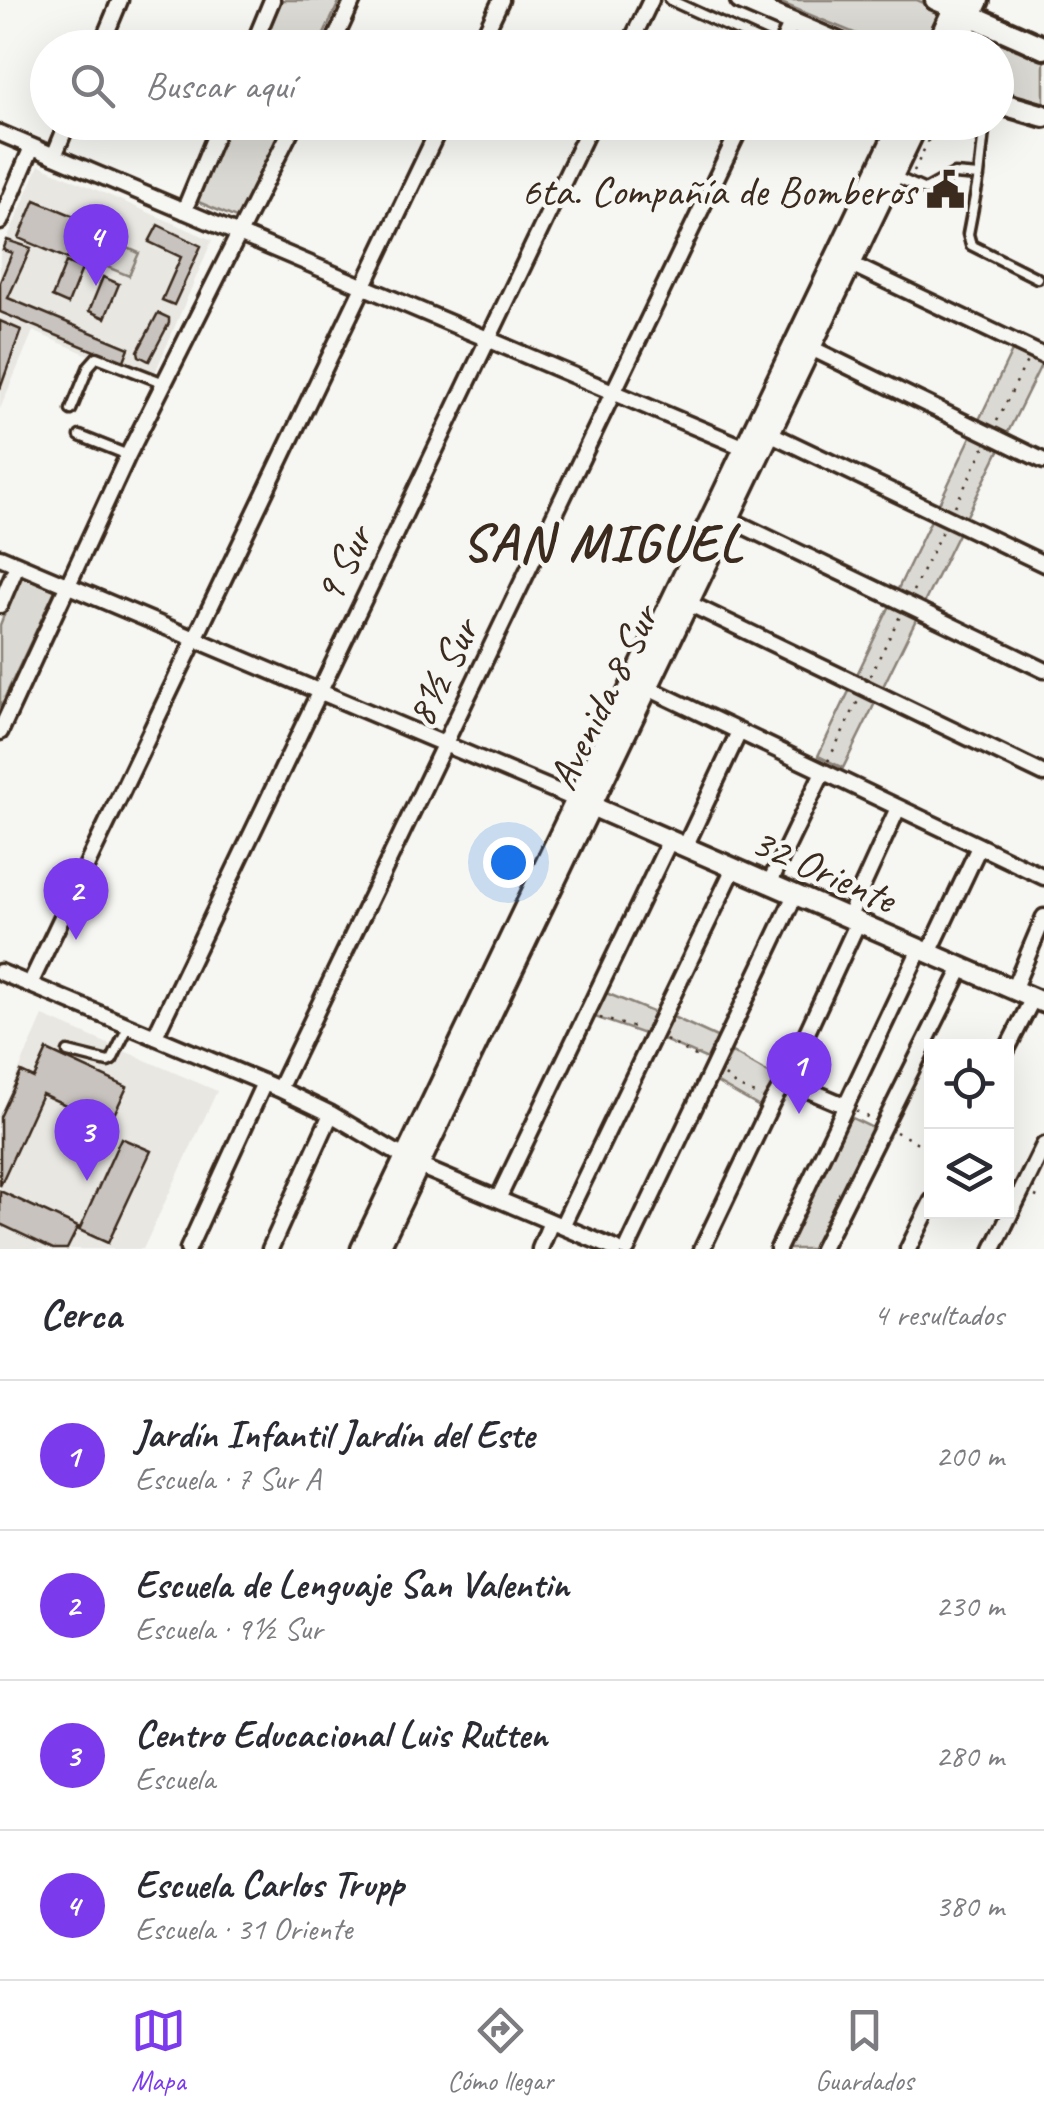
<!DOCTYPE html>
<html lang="es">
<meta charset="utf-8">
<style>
body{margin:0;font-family:Caveat,sans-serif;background:#f2f2f3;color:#2b2b33}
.controls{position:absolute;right:30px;bottom:30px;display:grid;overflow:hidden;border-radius:0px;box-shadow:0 10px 40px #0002}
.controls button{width:90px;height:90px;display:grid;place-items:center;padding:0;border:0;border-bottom:2px solid #e1e1e2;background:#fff;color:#2b2b33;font:50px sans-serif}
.you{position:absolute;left:508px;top:862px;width:35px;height:35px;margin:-25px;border:8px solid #fff;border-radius:50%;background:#1a73e8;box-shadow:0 0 0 15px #1a73e833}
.badge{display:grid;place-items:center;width:65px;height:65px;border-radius:50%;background:#7c3aed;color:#fff;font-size:32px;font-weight:700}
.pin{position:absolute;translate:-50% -82px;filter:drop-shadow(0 2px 5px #0008)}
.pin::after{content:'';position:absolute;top:52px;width:35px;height:30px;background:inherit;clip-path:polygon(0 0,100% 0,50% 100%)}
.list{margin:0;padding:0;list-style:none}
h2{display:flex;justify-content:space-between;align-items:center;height:130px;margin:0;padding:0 40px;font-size:42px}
h2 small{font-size:32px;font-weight:400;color:#7c7c81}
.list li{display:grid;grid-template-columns:65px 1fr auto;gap:30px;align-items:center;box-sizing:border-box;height:150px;padding:0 40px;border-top:2px solid #e1e1e2}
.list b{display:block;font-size:38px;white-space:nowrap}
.list p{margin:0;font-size:32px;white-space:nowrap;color:#7c7c81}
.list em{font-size:32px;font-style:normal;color:#7c7c81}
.icon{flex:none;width:55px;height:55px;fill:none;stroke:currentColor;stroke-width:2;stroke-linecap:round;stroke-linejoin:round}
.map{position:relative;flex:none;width:1044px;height:1249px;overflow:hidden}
.search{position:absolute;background:#fff;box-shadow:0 10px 40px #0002;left:30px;right:30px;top:30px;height:110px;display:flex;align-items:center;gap:25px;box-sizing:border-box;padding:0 35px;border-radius:55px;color:#7c7c81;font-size:38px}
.sheet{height:730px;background:#fff}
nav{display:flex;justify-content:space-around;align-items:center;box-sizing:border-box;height:140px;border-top:2px solid #e1e1e2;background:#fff;font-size:28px;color:#7c7c81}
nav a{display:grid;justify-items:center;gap:5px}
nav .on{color:#7c3aed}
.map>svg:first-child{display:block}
.built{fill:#e8e7e2}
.green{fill:#dad9d3;stroke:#8a8278;stroke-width:2.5}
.building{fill:#c8c3be;stroke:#3b2a1e;stroke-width:2.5}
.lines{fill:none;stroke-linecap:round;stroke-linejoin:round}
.service-casing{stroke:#3b2a1e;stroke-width:15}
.minor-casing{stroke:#3b2a1e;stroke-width:21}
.tertiary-casing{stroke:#3b2a1e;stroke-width:25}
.secondary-casing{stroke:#3b2a1e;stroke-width:28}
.path{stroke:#3b2a1e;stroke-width:2.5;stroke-dasharray:2.5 8;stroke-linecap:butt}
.service{stroke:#f6f6f2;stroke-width:8}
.minor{stroke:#f6f6f2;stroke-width:14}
.tertiary{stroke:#f6f6f2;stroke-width:18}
.secondary{stroke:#f6f6f2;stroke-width:20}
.labels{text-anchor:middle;stroke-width:9;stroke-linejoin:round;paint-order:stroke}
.poi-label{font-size:42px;fill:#3b2a1e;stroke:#f6f6f2;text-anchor:end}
.street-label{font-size:42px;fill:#3b2a1e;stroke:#f6f6f2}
.district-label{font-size:52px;font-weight:bold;letter-spacing:2.5px;fill:#3b2a1e;stroke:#f6f6f2}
</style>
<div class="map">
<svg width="1044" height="1249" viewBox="0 0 1044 1249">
<rect width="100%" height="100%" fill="#f6f6f2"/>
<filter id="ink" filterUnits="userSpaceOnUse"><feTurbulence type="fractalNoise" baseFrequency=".01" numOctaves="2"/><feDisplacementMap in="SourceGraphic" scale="20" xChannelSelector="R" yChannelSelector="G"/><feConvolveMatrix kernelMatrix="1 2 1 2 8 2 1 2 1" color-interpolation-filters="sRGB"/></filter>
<g filter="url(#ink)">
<path class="built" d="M39,165L212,240L151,382L33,331L0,409V256Z
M43,1016L217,1091L143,1249H0V1113Z"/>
<path class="green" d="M282,0H340L318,47H261Z
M774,0H917L941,10L923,47H888Z
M980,29L1044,57V104L1028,98L997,92L996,48H972Z
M229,123H282L244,217L238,215L236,218L196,201Z
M93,233L139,253L129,276L83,257Z
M1012,351L1042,363L843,768L818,756Z
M22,569L58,584L5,697L11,700L0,726V625Z
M606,993L655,1013L647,1035L595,1017Z
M673,1017L721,1039L712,1061L661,1039Z
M732,1052L777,1078L763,1109L716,1082Z
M850,1117L875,1129L813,1249H784Z"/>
<path class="building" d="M35,200L91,223L75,262L19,238Z
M158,225L201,246L174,305L162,300L181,257L149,242Z
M7,240L31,248L8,298L129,348L123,363L0,312V282L12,253L3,250Z
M66,262L82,269L68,304L52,297Z
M103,277L119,284L105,318L89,311Z
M158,313L169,318V323L149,361L139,356L138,351Z
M0,321L21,330L0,389Z
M47,1050L127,1087L109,1125L42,1094L0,1186V1117L21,1072L34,1078Z
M121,1138L151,1151L108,1243L77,1229L67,1249H53L0,1224V1191L80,1228Z"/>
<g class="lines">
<defs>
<path id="service" d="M670,0L775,48
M979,176L985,122
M896,177L925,190L954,174L979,176L968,234L971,245L1037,278
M71,410L89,366L97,357L164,383
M80,436L128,455
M68,1052L108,1062L112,1060L129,1025"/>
<path id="minor" d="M100,48L120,0
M252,48L272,0
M331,48L353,0
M478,48L501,0
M628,48L651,0
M780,48L792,22
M0,133L750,450
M54,156L68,122
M184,211L221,122
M0,222L32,147
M851,264L1044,356
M811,348L1044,461
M765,431L1044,564
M729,519L1044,670
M0,557L575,799
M688,603L1044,774
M0,605L17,565
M648,688L1044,877
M0,732L128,455L295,122
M685,847L739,732
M769,884L823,772
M848,918L898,808
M929,953L979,847
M0,972L279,1089L331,1114L419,1166L616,1249
M30,984L442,122
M1013,990L1044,917
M155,1036L592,122
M1006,1051L1033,998
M785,1080L846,1106
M279,1089L743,122
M498,1199L670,840
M562,1226L734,868
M188,1249L264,1083
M270,1249L331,1114
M540,1249L551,1222
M627,1249L795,895
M702,1249L772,1102L785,1080L858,922
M778,1249L920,949
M822,1249L962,968
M908,1249L932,1201
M993,1249L1044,1145"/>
<path id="tertiary" d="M740,0L852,48
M935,0L954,8
M582,802L1044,1003
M361,1249L900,122
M379,1249L919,122"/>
<path id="secondary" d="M954,8L1044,48
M936,48L958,0
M955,48L978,0
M996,102L1044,116"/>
</defs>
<use href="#service" class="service-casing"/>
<use href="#minor" class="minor-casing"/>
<use href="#tertiary" class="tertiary-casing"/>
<use href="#secondary" class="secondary-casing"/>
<path class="path" d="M914,171L937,122
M997,421L1027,361
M955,506L985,446
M913,591L942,531
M870,676L900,616
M828,761L858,701
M600,1018L640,1029
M666,1040L703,1060
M725,1076L735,1085L761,1097
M856,1111L871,1119
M896,1132L932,1150
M1035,1196L1044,1200"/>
<use href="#service" class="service"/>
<use href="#minor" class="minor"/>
<use href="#tertiary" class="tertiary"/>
<use href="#secondary" class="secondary"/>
</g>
</g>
<defs>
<symbol id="civic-bare" viewBox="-9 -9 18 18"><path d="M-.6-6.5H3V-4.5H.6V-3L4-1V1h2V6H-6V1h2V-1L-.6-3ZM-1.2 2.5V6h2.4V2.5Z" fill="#3b2a1e" stroke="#f6f6f2" stroke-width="2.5" paint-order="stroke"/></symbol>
</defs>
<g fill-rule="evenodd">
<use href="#civic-bare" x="918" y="162" width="55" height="55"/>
</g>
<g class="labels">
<g class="poi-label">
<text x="916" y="205">6ta. Compañía de Bomberos</text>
</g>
<g class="street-label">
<text transform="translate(342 564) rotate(-64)" y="15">9 Sur</text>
<text transform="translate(441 672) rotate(-64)" y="15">8½ Sur</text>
<text transform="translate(602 697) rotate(-64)" y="15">Avenida 8 Sur</text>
<text transform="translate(824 869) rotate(24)" y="15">32 Oriente</text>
</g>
<g class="district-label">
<text x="603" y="560">SAN MIGUEL</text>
</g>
</g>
</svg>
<div class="controls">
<button><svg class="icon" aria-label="locate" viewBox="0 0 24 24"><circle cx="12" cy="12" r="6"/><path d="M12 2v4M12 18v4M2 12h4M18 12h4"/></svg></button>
<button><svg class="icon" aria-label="layers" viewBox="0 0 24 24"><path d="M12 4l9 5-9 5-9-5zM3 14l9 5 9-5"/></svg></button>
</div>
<div class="you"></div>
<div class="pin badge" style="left:799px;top:1114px">1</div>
<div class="pin badge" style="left:76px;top:940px">2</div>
<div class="pin badge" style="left:87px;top:1181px">3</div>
<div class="pin badge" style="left:96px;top:286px">4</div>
<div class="search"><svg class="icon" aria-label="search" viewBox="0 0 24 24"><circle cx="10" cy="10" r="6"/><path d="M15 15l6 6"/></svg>Buscar aquí</div>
</div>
<section class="sheet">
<h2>Cerca<small>4 resultados</small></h2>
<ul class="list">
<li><span class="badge">1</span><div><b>Jardín Infantil Jardín del Este</b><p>Escuela · 7 Sur A</p></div><em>200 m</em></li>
<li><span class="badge">2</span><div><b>Escuela de Lenguaje San Valentin</b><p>Escuela · 9½ Sur</p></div><em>230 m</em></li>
<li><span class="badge">3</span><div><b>Centro Educacional Luis Rutten</b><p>Escuela</p></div><em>280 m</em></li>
<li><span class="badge">4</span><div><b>Escuela Carlos Trupp</b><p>Escuela · 31 Oriente</p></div><em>380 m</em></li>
</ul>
</section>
<nav>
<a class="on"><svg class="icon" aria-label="map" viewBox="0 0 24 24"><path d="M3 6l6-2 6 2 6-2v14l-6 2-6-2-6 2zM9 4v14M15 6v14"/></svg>Mapa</a>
<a><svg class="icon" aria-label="directions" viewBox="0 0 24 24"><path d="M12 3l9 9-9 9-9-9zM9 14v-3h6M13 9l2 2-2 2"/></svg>Cómo llegar</a>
<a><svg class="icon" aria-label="saved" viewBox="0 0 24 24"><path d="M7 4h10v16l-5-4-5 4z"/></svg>Guardados</a>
</nav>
